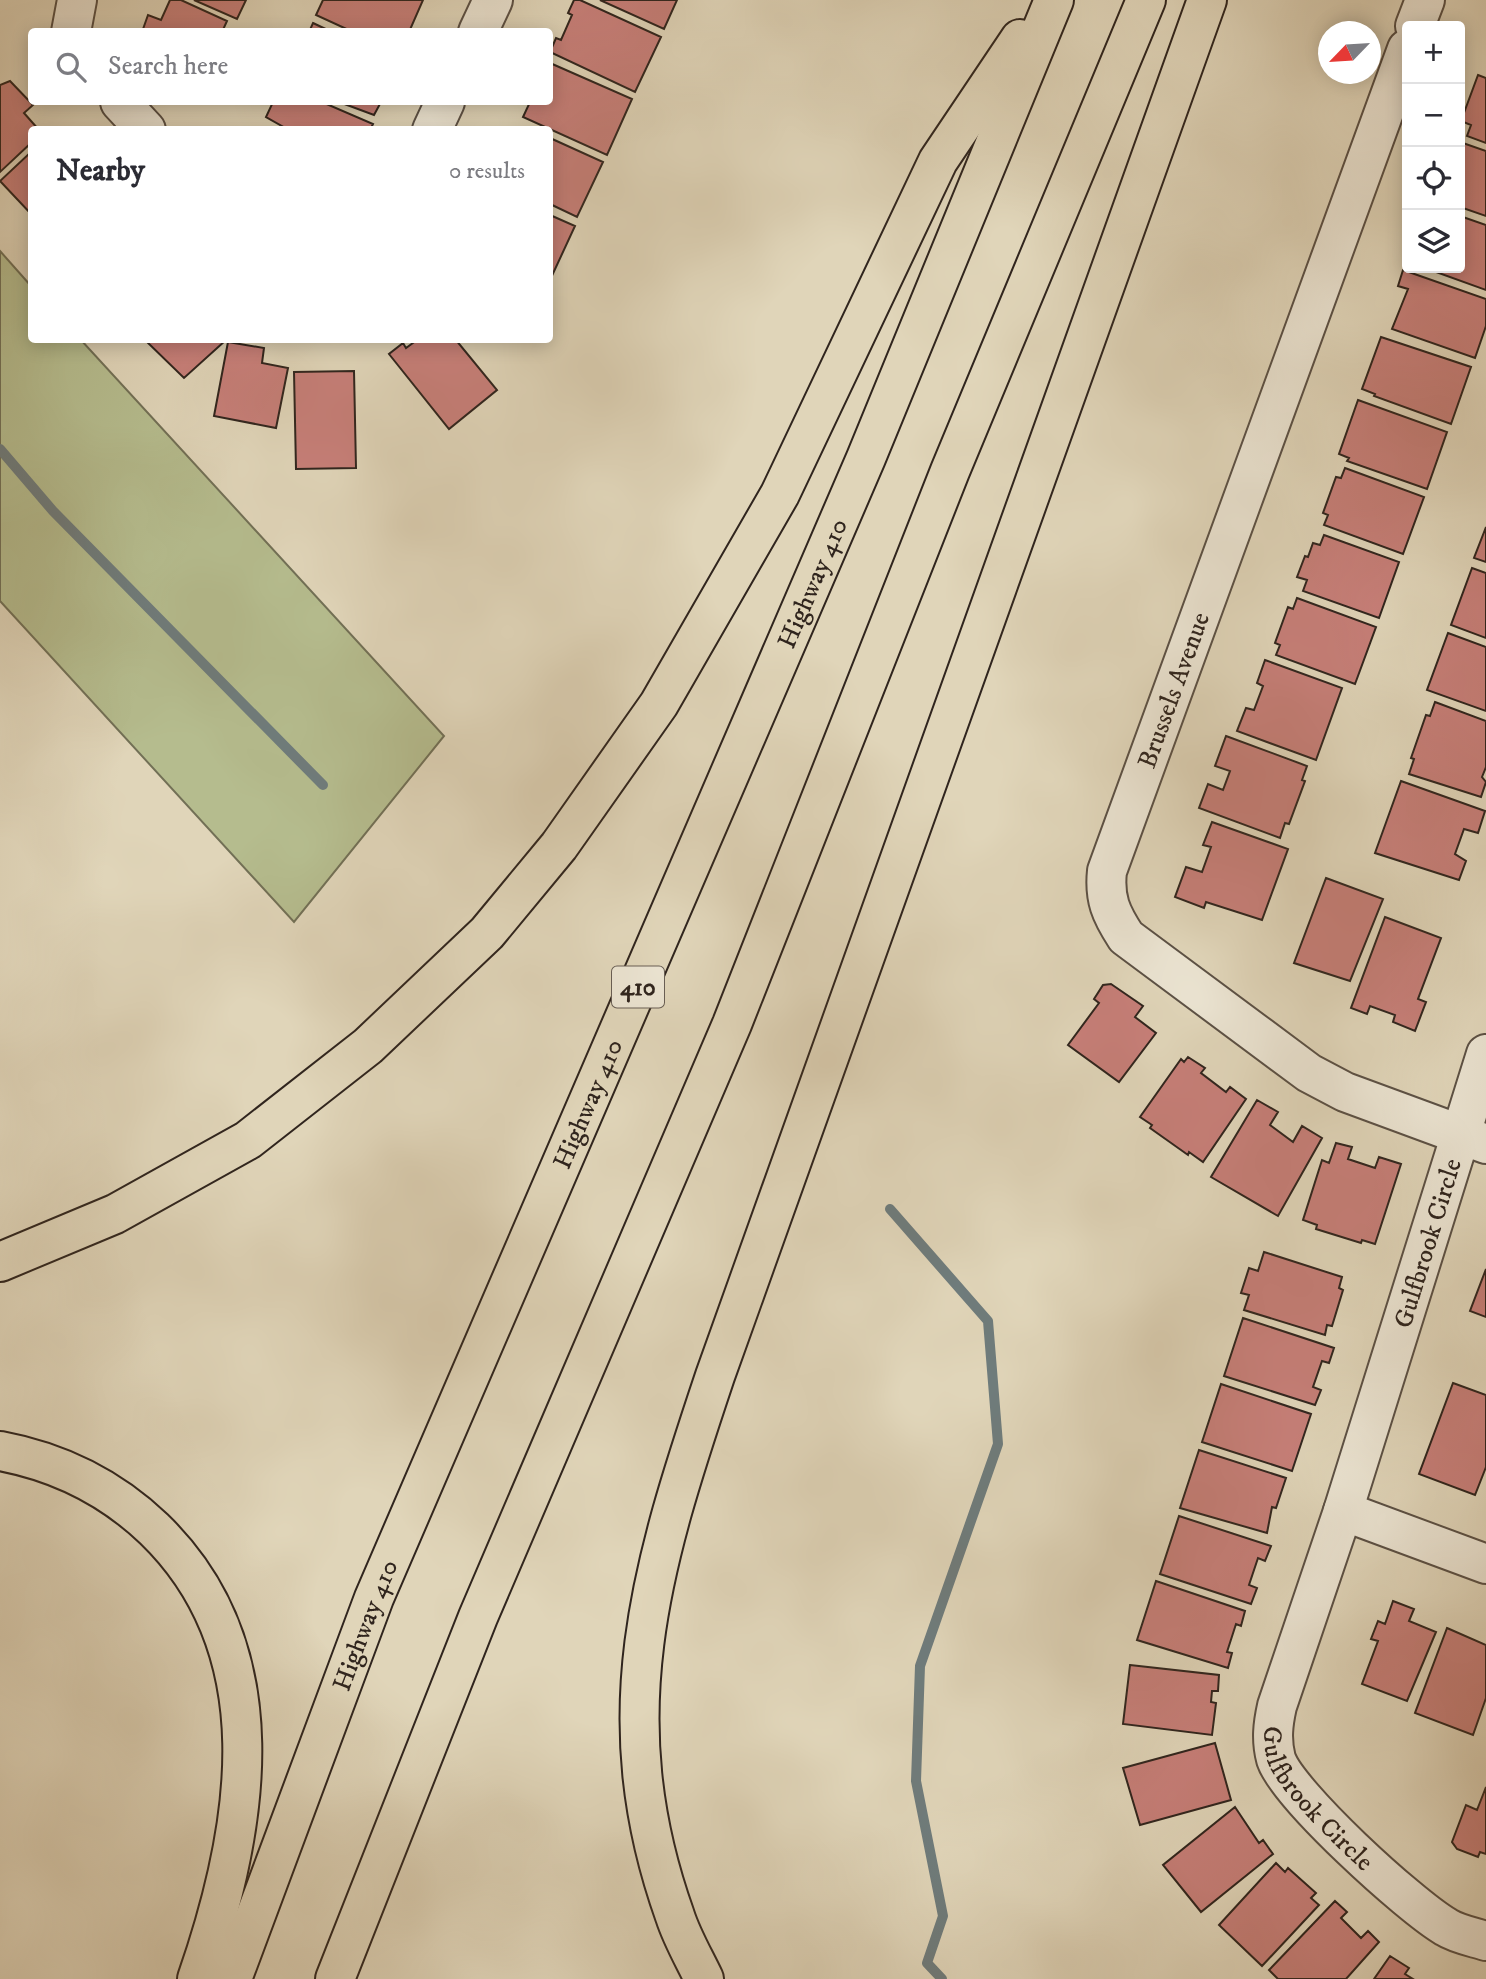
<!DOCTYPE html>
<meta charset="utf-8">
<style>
body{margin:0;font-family:"IM FELL DW Pica",serif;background:#f7f7f7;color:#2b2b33}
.controls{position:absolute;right:21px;top:21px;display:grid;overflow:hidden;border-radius:7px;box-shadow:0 4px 18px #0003}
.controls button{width:63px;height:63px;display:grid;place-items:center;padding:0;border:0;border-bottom:2px solid #e1e1e2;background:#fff;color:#2b2b33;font:35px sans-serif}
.compass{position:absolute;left:1318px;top:21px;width:63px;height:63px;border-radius:50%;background:#fff;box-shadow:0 4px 18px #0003;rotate:245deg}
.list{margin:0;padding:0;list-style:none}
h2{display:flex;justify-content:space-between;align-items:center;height:91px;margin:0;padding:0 28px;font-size:30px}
h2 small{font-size:23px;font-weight:400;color:#7c7c81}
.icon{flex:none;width:38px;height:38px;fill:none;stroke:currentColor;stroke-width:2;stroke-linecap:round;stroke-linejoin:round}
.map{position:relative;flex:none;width:1486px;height:1979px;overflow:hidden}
.search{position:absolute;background:#fff;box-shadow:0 4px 18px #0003;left:28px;top:28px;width:525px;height:77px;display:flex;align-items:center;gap:18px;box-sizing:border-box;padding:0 24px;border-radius:7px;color:#7c7c81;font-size:26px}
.panel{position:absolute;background:#fff;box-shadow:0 4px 18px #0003;left:28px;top:126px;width:525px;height:217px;border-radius:7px}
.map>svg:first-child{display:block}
.green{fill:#b5bc8e;stroke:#727056;stroke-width:2}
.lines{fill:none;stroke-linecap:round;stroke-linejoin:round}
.stream{stroke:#6f7c7c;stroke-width:10}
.building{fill:#c77f79;stroke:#30251e;stroke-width:2}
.minor-casing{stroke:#5c5145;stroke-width:42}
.highway-casing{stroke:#30251e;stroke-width:42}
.minor{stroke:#ebe4d2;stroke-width:38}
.highway{stroke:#e0d5b9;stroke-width:38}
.labels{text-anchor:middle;stroke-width:7;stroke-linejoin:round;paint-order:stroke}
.shield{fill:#ebe4d2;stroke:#685e54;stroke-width:2}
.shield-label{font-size:24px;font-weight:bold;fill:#30251e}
.street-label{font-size:26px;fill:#30251e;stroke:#ebe4d2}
</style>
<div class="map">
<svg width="1486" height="1979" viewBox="0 0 1486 1979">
<rect width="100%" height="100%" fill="#e0d5b9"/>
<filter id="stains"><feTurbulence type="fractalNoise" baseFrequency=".00286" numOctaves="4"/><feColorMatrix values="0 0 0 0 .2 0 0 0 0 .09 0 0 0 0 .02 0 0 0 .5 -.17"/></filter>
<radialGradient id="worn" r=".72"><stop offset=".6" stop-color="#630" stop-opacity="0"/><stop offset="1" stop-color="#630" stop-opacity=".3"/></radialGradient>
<path class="green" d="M0,251L31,286L32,340H81L444,736L294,922L0,601Z"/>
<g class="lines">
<path class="stream" d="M0,449L53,511L323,785
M890,1209L988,1321L998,1444L920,1666L916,1781L943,1916L927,1963L942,1979"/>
</g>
<path class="building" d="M170,0H181L227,21L222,32H142L148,15L161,20Z
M194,0H246L237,19Z
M323,0H423L409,32H353L316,15Z
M574,0H580L661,37L635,92L550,52L556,38L561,40L572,15L568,13Z
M600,0H677L664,29Z
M313,23L332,32H309Z
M550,63L632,99L607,155L523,117L530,102H550Z
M1478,75L1486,78V143L1467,136L1471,125L1461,121Z
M10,81L33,105L24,113L39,130H32V142L0,172V85Z
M273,102H322L373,124L370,130H289L266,117Z
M339,102H381L374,115Z
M550,138L603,162L577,217L550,204Z
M1460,142L1486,151V216L1460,207Z
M32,151V215L0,181Z
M550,215L575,226L550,280Z
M1460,216L1486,225V290L1425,268H1460Z
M1403,270L1486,299V326L1475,358L1392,329L1408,289L1398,286Z
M1381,337L1471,367L1451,424L1374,396L1375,394L1362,389Z
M145,340H226L184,378Z
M417,340H456L497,390L449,429L389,354L403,343L406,348Z
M228,342L264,348L262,363L288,368L276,428L214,416Z
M354,371L356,468L296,469L294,372Z
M1358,400L1447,432L1427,489L1347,461L1349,458L1339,454Z
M1345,468L1424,497L1403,554L1324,525L1328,515L1323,513L1336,477L1341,478Z
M1486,527V562L1474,558Z
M1324,535L1399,562L1379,618L1303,591L1307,580L1297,577L1305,556L1308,557L1313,543L1320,545Z
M1472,568L1486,573V638L1451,625Z
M1297,598L1376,627L1355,684L1276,655L1280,645L1275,643L1288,607L1293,609Z
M1448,633L1486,647V711L1427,690Z
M1265,660L1342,688L1316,760L1237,731L1246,708L1254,710L1263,686L1257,683Z
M1435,702L1486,721V767L1482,777L1486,782L1481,797L1409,774L1414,759L1411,758L1426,715L1430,716Z
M1226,736L1307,766L1302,780L1305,781L1289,824L1285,823L1280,838L1199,808L1208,784L1223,790L1230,771L1215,766Z
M1401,781L1485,811L1478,833L1464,829L1455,854L1466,861L1459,880L1375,853Z
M1212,822L1288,849L1262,920L1206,902L1204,908L1175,897L1186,867L1202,872L1211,847L1203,845Z
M1326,878L1383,899L1350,981L1294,963Z
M1385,917L1441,938L1418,999L1426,1002L1415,1031L1393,1022L1395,1015L1370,1006L1367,1014L1351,1008Z
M1111,984L1143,1006L1135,1017L1156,1033L1119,1082L1068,1045L1099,1003L1094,999L1103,985Z
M1188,1057L1205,1068L1201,1073L1226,1092L1230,1087L1246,1099L1203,1162L1189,1152L1188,1155L1150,1128L1152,1125L1140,1117L1181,1059L1184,1062Z
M1257,1100L1278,1112L1270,1125L1293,1142L1302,1126L1322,1138L1278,1216L1211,1177Z
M1336,1143L1352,1147L1348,1159L1375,1168L1379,1157L1401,1164L1375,1244L1362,1240L1361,1243L1316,1229L1317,1225L1303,1220L1322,1160L1329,1163Z
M1264,1252L1342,1277L1339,1288L1343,1290L1332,1326L1327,1325L1325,1335L1244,1310L1249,1295L1241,1293L1249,1268L1258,1271Z
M1486,1269V1317L1470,1311Z
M1243,1318L1334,1348L1329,1363L1322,1361L1313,1387L1321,1390L1315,1405L1224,1376Z
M1453,1383L1486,1395V1467L1475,1495L1419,1474Z
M1221,1384L1311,1414L1292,1471L1202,1442Z
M1199,1450L1286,1478L1276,1508L1272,1507L1267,1533L1180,1508Z
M1179,1516L1271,1546L1265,1561L1258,1558L1249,1585L1257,1588L1251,1604L1160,1574Z
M1156,1581L1245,1611L1241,1626L1236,1624L1227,1652L1232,1653L1228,1668L1137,1640Z
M1393,1601L1414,1609L1409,1621L1436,1632L1407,1701L1362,1684L1378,1641L1371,1639L1378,1621L1385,1624Z
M1447,1628L1486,1645V1698L1473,1735L1415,1713Z
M1130,1665L1219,1675L1218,1691H1212L1211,1702L1216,1703L1212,1735L1123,1724Z
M1215,1743L1231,1800L1140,1825L1123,1768Z
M1486,1787V1854L1480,1852L1478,1857L1457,1849L1452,1842L1466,1805L1477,1810Z
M1235,1807L1259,1843L1263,1840L1273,1854L1201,1912L1163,1865Z
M1276,1863L1285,1872L1288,1868L1316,1893L1311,1898L1319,1905L1262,1966L1219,1925Z
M1335,1901L1347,1912L1341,1918L1361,1938L1368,1931L1379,1942L1346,1979H1278L1269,1970Z
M1390,1956L1409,1968L1405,1974L1413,1979H1374Z"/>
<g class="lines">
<defs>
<g id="minor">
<path d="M1415,26L1425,0"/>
<path d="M71,32L77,0"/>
<path d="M478,32L493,0"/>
<path d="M1407,49L1107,871C1104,899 1111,914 1126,937L1309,1073L1345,1092L1486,1144"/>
<path d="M120,102L146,130"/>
<path d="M432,130L445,102"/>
<path id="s1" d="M1486,1054L1343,1511L1277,1706C1273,1724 1271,1740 1276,1759C1288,1795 1410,1906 1446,1927C1457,1934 1473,1937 1486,1941"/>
<path d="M1343,1511L1486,1564"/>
</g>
<g id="highway">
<path d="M0,1262L115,1214L248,1140L368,1046L487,933L559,846L659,704L780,494L938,161L1020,39"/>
<path d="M0,1451C59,1462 111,1488 154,1529C280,1651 249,1829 197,1979"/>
<path id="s2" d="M232,1979L374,1598L866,458L1054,0"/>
<path d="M335,1979L478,1617L732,1024L950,471L1146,0"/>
<path d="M704,1979C694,1958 682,1938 675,1916C604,1717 651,1567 715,1376L1207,0"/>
</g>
</defs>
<use href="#minor" class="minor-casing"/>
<use href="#highway" class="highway-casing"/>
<use href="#minor" class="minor"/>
<use href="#highway" class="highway"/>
</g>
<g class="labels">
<rect class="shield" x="612" y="966.5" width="52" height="41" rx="5"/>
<g class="shield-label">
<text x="638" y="995">410</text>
</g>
<g class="street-label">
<text dy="9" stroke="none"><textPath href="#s2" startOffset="1512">Highway 410</textPath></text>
<text transform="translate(1173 690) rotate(-70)" y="9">Brussels Avenue</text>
<text dy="9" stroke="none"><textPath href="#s2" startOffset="945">Highway 410</textPath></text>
<text transform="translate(1427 1243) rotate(-73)" y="9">Gulfbrook Circle</text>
<text dy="9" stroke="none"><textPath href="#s2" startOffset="378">Highway 410</textPath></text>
<text dy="9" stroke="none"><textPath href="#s1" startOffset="793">Gulfbrook Circle</textPath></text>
</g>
</g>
<rect width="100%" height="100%" filter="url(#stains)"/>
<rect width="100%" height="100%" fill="url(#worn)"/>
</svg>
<div class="controls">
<button>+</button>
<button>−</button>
<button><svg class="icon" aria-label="locate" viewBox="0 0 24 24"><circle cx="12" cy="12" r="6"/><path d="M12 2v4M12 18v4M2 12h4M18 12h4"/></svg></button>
<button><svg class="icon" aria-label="layers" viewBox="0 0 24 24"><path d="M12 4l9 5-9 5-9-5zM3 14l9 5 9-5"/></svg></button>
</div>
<svg class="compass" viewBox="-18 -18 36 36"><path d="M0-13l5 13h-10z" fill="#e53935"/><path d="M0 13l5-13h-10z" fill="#7c7c81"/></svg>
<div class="search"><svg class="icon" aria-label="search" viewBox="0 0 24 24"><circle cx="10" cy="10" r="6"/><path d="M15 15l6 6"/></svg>Search here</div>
<section class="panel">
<h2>Nearby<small>0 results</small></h2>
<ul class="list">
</ul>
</section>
</div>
